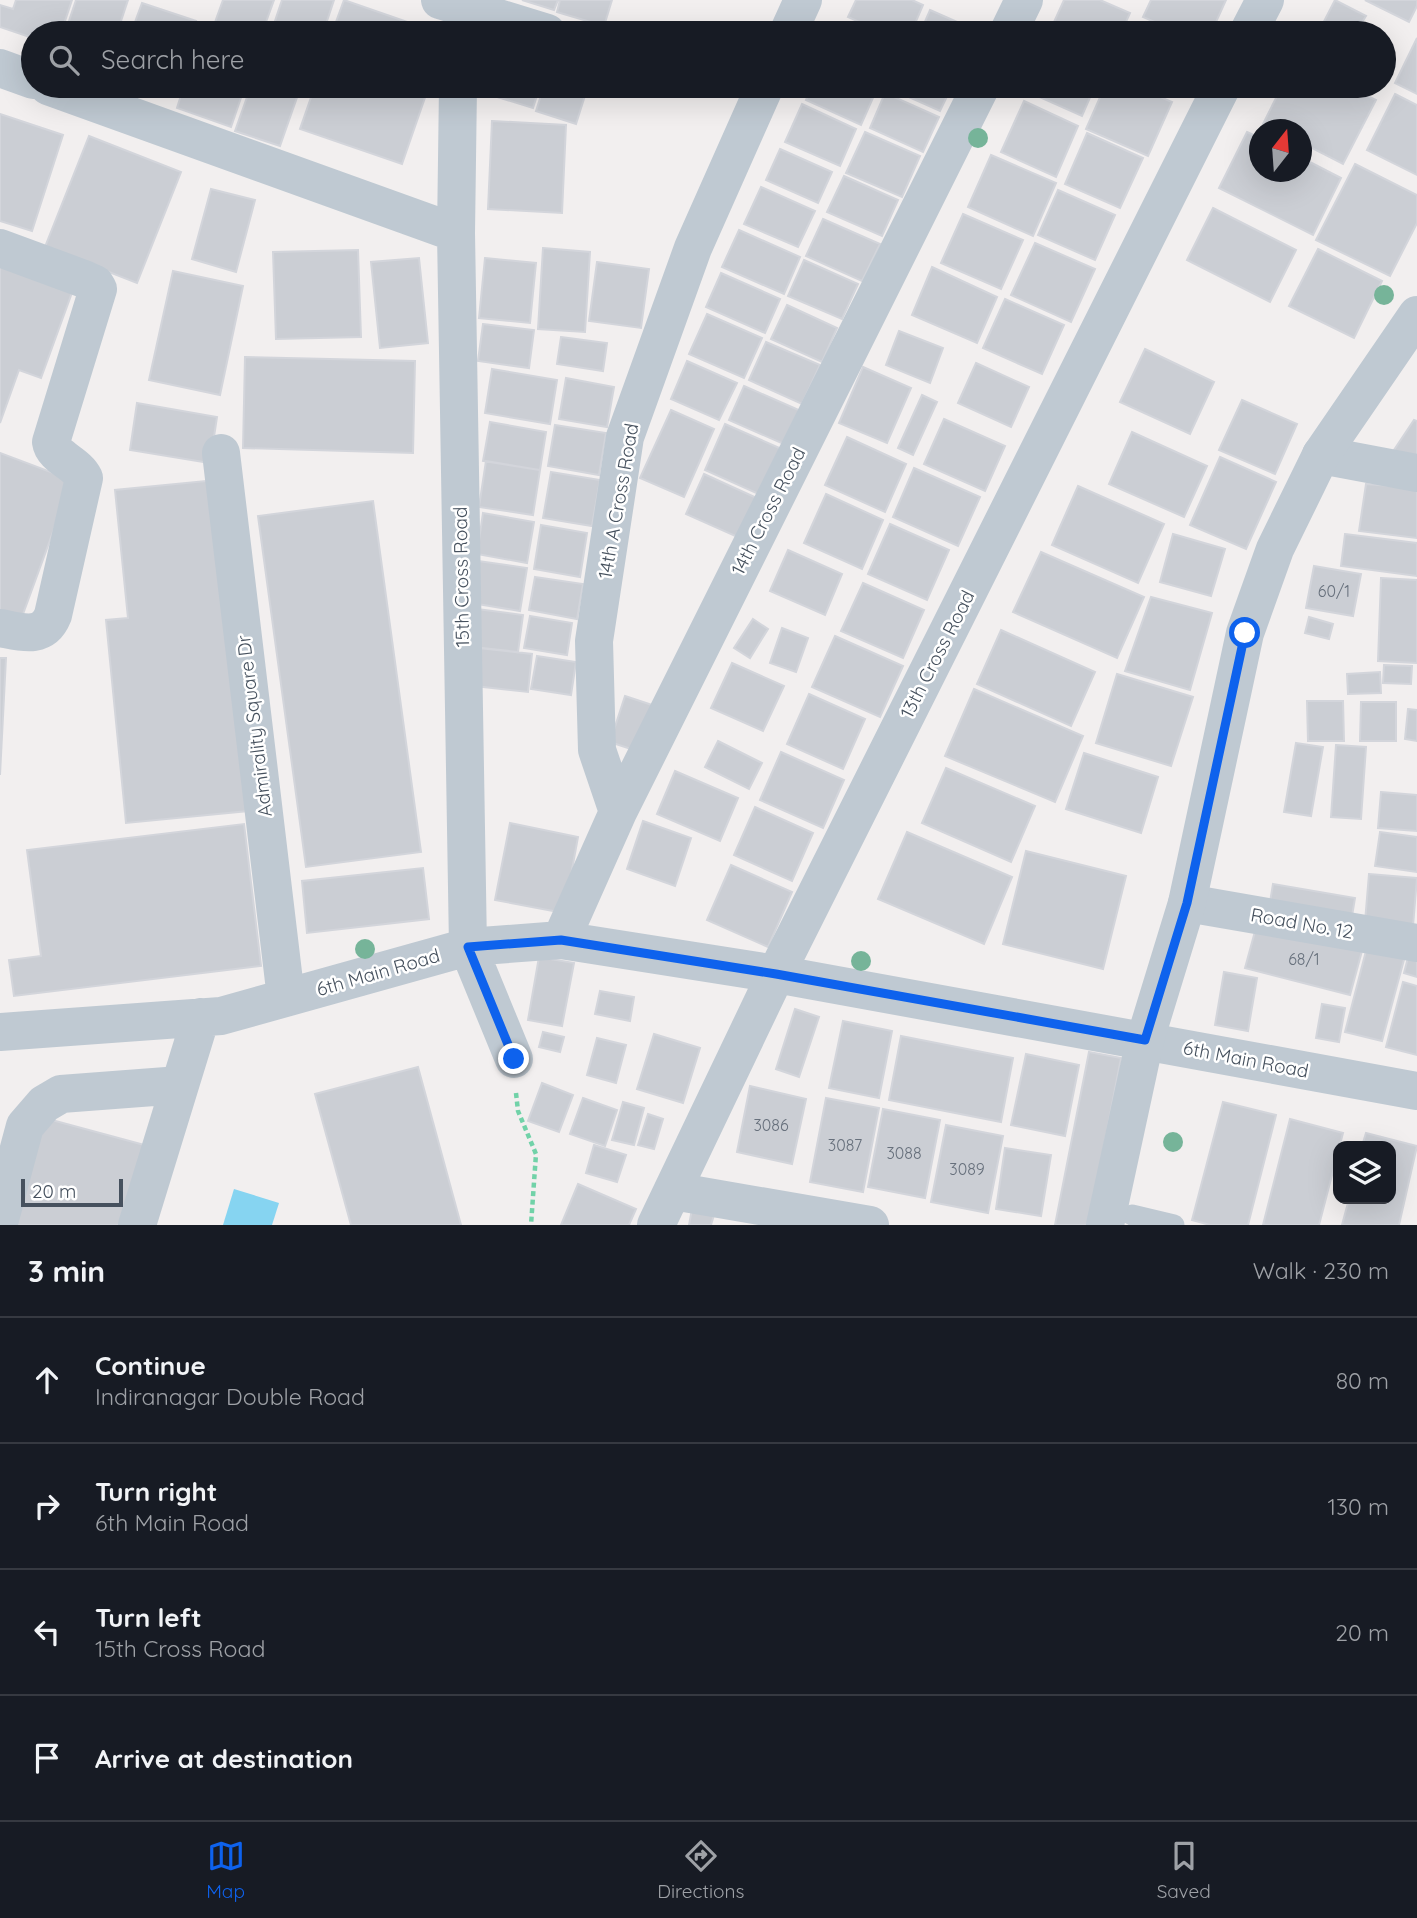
<!DOCTYPE html>
<meta charset="utf-8">
<style>
body{margin:0;font-family:Quicksand,sans-serif;background:#20242c;color:#f1f3f6}
.controls{position:absolute;right:21px;bottom:21px;display:grid;overflow:hidden;border-radius:14px;box-shadow:0 7px 28px #0002}
.controls button{width:63px;height:63px;display:grid;place-items:center;padding:0;border:0;border-bottom:2px solid #363941;background:#171b24;color:#f1f3f6;font:35px sans-serif}
.compass{position:absolute;left:1249px;top:119px;width:63px;height:63px;border-radius:50%;background:#171b24;box-shadow:0 7px 28px #0002;rotate:17deg}
.scale{position:absolute;left:21px;bottom:18px;width:102px;box-sizing:border-box;padding-left:7px;border:4px solid #46515e;border-top:0;font-size:19px;line-height:24px;white-space:nowrap;color:#46515e;-webkit-text-stroke:5px #fff;paint-order:stroke}
.stop{position:absolute;width:21px;height:21px;margin:-16px;border:5px solid #0e62ed;border-radius:50%;background:#fff}
.stop.end{background:#0e62ed;border-color:#fff;box-shadow:0 2px 7px #0008}
.list{margin:0;padding:0;list-style:none}
h2{display:flex;justify-content:space-between;align-items:center;height:91px;margin:0;padding:0 28px;font-size:30px}
h2 small{font-size:23px;font-weight:400;color:#9ea1a6}
.list li{display:grid;grid-template-columns:46px 1fr auto;gap:21px;align-items:center;box-sizing:border-box;height:126px;padding:0 28px;border-top:2px solid #363941}
.list b{display:block;font-size:26px;white-space:nowrap}
.list p{margin:0;font-size:23px;white-space:nowrap;color:#9ea1a6}
.list em{font-size:23px;font-style:normal;color:#9ea1a6}
.icon{flex:none;width:38px;height:38px;fill:none;stroke:currentColor;stroke-width:2;stroke-linecap:round;stroke-linejoin:round}
.map{position:relative;flex:none;width:1417px;height:1225px;overflow:hidden}
.search{position:absolute;background:#171b24;box-shadow:0 7px 28px #0002;left:21px;right:21px;top:21px;height:77px;display:flex;align-items:center;gap:18px;box-sizing:border-box;padding:0 24px;border-radius:38px;color:#9ea1a6;font-size:26px}
.sheet{height:595px;background:#171b24}
nav{display:flex;justify-content:space-around;align-items:center;box-sizing:border-box;height:98px;border-top:2px solid #363941;background:#171b24;font-size:19px;color:#9ea1a6}
nav a{display:grid;justify-items:center;gap:4px}
nav .on{color:#0e62ed}
.map>svg:first-child{display:block}
.water{fill:#86d4f1}
.building{fill:#cbced4;stroke:#d3d5db;stroke-width:2}
.lines{fill:none;stroke-linecap:round;stroke-linejoin:round}
.path{stroke:#71d2a8;stroke-width:4.5;stroke-dasharray:5 3.5;stroke-linecap:butt}
.service{stroke:#bfc9d2;stroke-width:21}
.minor{stroke:#bfc9d2;stroke-width:38}
.tertiary{stroke:#bfc9d2;stroke-width:38}
.tree{fill:#76b499}
.route{stroke:#0e62ed;stroke-width:9}
.labels{text-anchor:middle;stroke-width:5;stroke-linejoin:round;paint-order:stroke}
.number-label{font-size:16px;fill:#67707c}
.street-label{font-size:19px;fill:#46515e;stroke:#fff}
</style>
<div class="map">
<svg width="1417" height="1225" viewBox="0 0 1417 1225">
<rect width="100%" height="100%" fill="#f2efef"/>
<path class="water" d="M234,1189L279,1203L272,1225H223Z"/>
<path class="building" d="M16,0H72L61,33H33V38L0,27V5L13,9Z
M76,0H128L117,33H65Z
M223,0H274L262,33H239L214,25Z
M282,0H334L323,33H271Z
M344,0L439,33H332Z
M522,0H558L554,10Z
M560,0H612L604,26L557,12Z
M856,0H912L923,5L911,33H884L848,17Z
M1064,0H1100L1130,13L1121,33H1049Z
M1151,0H1226L1211,33H1180L1143,17Z
M1335,0L1366,16L1361,24L1379,33H1318Z
M1365,0H1417V6L1409,22Z
M142,3L196,21L192,33H131Z
M930,10L982,33H920Z
M844,24L864,33H840Z
M1417,38V94L1395,83Z
M184,86H245L231,127L177,108Z
M251,86H301L280,146L235,131Z
M315,86H429L402,164L300,129Z
M480,86H540L533,108L478,91Z
M544,86H588L576,124L536,111Z
M812,86H864L876,91L861,125L806,100Z
M893,86H952L940,111L891,89Z
M1039,86H1095L1082,116L1035,95Z
M1105,86H1135L1172,102L1148,156L1086,129Z
M1150,86H1176L1172,96Z
M1282,86H1346L1376,100L1343,164L1302,143V130H1274L1263,124Z
M885,93L939,117L923,152L870,128Z
M1395,94L1417,105V175L1367,150Z
M1024,101L1078,126L1056,177L1001,152Z
M802,104L856,129L840,166L785,142Z
M0,114L63,135L32,231L0,221Z
M492,121L566,125L562,213L488,209Z
M865,132L920,156L902,197L846,173Z
M1247,132L1260,138V172H1302V158L1341,178L1313,235L1219,188Z
M1087,133L1143,158L1120,208L1065,184Z
M89,136L181,172L137,283L45,247Z
M780,149L832,172L818,203L766,180Z
M991,155L1056,183L1033,236L968,207Z
M1355,164L1417,195V223L1390,276L1316,240Z
M844,176L898,200L882,236L827,212Z
M761,187L815,211L798,247L744,224Z
M211,189L255,200L236,272L192,259Z
M1058,190L1115,215L1095,260L1038,235Z
M1213,208L1296,250L1270,302L1187,260Z
M963,214L1023,240L1001,289L941,263Z
M823,219L880,244L862,281L806,256Z
M739,230L800,257L784,294L722,267Z
M1035,243L1095,269L1071,322L1011,295Z
M543,248L590,252L585,332L538,329Z
M1318,249L1382,281L1354,338L1289,306Z
M358,250L361,337L276,339L273,252Z
M419,258L428,343L380,348L371,262Z
M485,258L536,263L530,323L479,318Z
M0,260L74,287L41,378L19,370L0,423Z
M804,260L858,284L842,319L788,296Z
M597,262L649,269L641,328L589,321Z
M932,267L997,297L977,343L912,315Z
M173,271L243,286L220,395L149,380Z
M721,273L780,299L765,333L706,307Z
M1005,299L1064,325L1042,374L983,348Z
M787,305L837,328L822,362L771,339Z
M707,314L762,338L744,378L689,354Z
M483,324L534,330L529,368L478,361Z
M899,331L943,348L930,383L886,365Z
M561,337L607,343L603,371L557,364Z
M766,342L820,365L802,404L749,380Z
M1145,349L1214,382L1190,434L1120,402Z
M245,357L415,361L413,453L243,448Z
M687,361L737,383L719,420L671,399Z
M976,363L1029,387L1011,427L958,403Z
M863,367L911,388L887,443L839,423Z
M492,369L557,380L550,424L485,413Z
M566,378L614,387L607,427L559,419Z
M744,386L801,411L786,445L729,420Z
M922,395L937,402L913,455L898,448Z
M1242,400L1297,424L1275,474L1219,450Z
M137,403L217,417L210,463L130,450Z
M671,410L714,429L684,497L640,478Z
M944,419L1005,446L985,491L924,464Z
M1414,420L1417,421V456L1392,453Z
M490,422L546,432L540,470L483,461Z
M725,424L784,450L763,496L705,470Z
M555,425L606,433L599,475L548,466Z
M1132,432L1207,466L1184,517L1109,484Z
M847,437L906,464L885,512L825,485Z
M0,453L72,480L19,625L0,618Z
M1220,457L1276,482L1246,549L1190,525Z
M486,461L540,470L533,515L479,507Z
M914,468L980,497L958,546L893,517Z
M551,472L600,480L592,526L543,518Z
M704,474L759,499L742,539L686,514Z
M216,480L248,811L126,823L106,620L128,618L115,490Z
M1366,484L1417,488V538L1359,531Z
M1078,486L1164,524L1138,583L1052,545Z
M826,494L883,520L862,569L804,543Z
M373,501L421,852L306,867L258,516Z
M483,513L534,522L527,563L477,554Z
M890,524L949,550L927,600L868,574Z
M541,525L587,533L580,577L534,569Z
M1173,534L1225,549L1211,596L1160,582Z
M1345,534L1417,543V576L1341,566Z
M788,550L842,574L825,615L770,591Z
M1041,552L1144,597L1117,658L1013,612Z
M478,561L527,568L520,611L471,603Z
M1314,566L1361,574L1353,616L1306,608Z
M535,577L583,584L577,619L529,610Z
M1381,578L1417,580V663L1378,661Z
M863,583L924,610L903,658L841,631Z
M1151,597L1212,613L1190,690L1125,671Z
M477,609L523,615L518,652L473,647Z
M530,616L572,623L567,655L524,648Z
M1309,617L1333,624L1329,639L1305,633Z
M753,619L768,629L750,658L734,648Z
M782,628L808,638L796,672L770,663Z
M1001,630L1095,672L1071,726L977,684Z
M835,636L903,666L880,717L812,687Z
M479,648L532,654L528,692L475,686Z
M537,656L576,662L571,695L531,689Z
M0,658H6L0,775Z
M732,663L784,686L763,731L711,708Z
M1384,665L1412,666L1411,684L1383,683Z
M1380,672L1381,693L1348,694L1347,674Z
M1117,674L1193,697L1171,766L1096,743Z
M974,689L1083,736L1055,802L945,756Z
M809,694L865,719L843,769L787,744Z
M625,696L655,706L640,752L610,742Z
M1307,701H1343L1344,741H1308Z
M1361,702H1396V741H1360Z
M1408,709L1417,710V741L1405,739Z
M718,741L762,763L749,789L705,767Z
M1296,743L1323,747L1311,816L1284,812Z
M1336,745L1366,747L1361,819L1331,817Z
M781,752L844,780L823,828L760,800Z
M1084,753L1158,777L1141,833L1066,809Z
M946,768L1035,806L1011,862L922,823Z
M675,771L738,798L720,841L657,814Z
M1381,792L1417,795V831L1378,828Z
M755,807L813,833L792,881L734,855Z
M643,821L691,838L675,886L627,869Z
M510,823L578,837L564,913L495,900Z
M244,824L261,966L14,996L9,960L41,956L27,850Z
M907,832L1012,877L984,944L878,899Z
M1380,832L1417,837V872L1375,866Z
M1026,851L1126,876L1103,969L1003,944Z
M731,865L792,892L768,947L707,920Z
M423,868L429,919L307,933L302,881Z
M1369,874L1417,878L1413,926L1365,922Z
M1273,884L1355,898L1350,928L1268,914Z
M1257,924L1362,951L1350,995L1245,968Z
M1411,946L1417,947V977L1404,973Z
M1367,947L1405,956L1382,1041L1345,1032Z
M539,957L574,963L562,1026L528,1020Z
M1224,972L1257,978L1248,1031L1215,1025Z
M1403,982L1417,986V1055L1386,1047Z
M600,991L634,997L630,1021L595,1014Z
M1322,1004L1345,1008L1339,1042L1316,1038Z
M795,1009L819,1017L799,1077L776,1069Z
M843,1021L892,1031L879,1098L829,1088Z
M543,1032L564,1037L560,1052L539,1047Z
M654,1034L700,1048L683,1103L637,1089Z
M901,1036L1013,1058L1001,1122L889,1100Z
M597,1038L626,1045L616,1083L587,1075Z
M1089,1052L1121,1058L1089,1225H1055Z
M1026,1054L1079,1065L1065,1136L1011,1125Z
M418,1067L461,1225H351L315,1094Z
M542,1083L573,1095L559,1132L528,1121Z
M750,1086L806,1099L792,1164L737,1152Z
M583,1098L617,1110L605,1146L570,1134Z
M826,1098L879,1108L863,1192L810,1182Z
M623,1102L644,1108L634,1145L612,1140Z
M1223,1102L1276,1115L1248,1225H1210L1192,1220Z
M883,1109L940,1120L925,1198L868,1187Z
M648,1114L663,1119L654,1149L638,1145Z
M37,1116L148,1146L127,1225H8Z
M1290,1119L1343,1133L1319,1225H1263Z
M946,1125L1003,1136L988,1213L931,1202Z
M1366,1133L1417,1146L1399,1225H1342L1349,1199H1391V1146H1362Z
M594,1145L626,1155L617,1182L586,1173Z
M1005,1148L1051,1155L1041,1216L996,1209Z
M578,1184L636,1209L629,1225H561Z
M692,1209L714,1215L711,1225H689Z"/>
<g class="lines">
<path class="path" d="M516,1093L518,1111L536,1154L531,1225"/>
<path class="service" d="M1132,1215L1174,1225"/>
<path class="minor" d="M440,0L547,33
M788,33L803,0
M1008,33L1024,0
M1248,33L1265,0
M0,68L33,80
M48,86L456,233
M458,86L456,233L468,947L514,1059
M0,248L84,279L95,284L98,289L51,442C53,457 77,463 84,478L53,615C43,640 21,632 0,628
M221,453L286,998
M1321,455L1417,473
M618,812L597,750L594,641L625,437L693,248L765,86
M1187,903L1417,943
M561,940L618,812L981,86
M0,1032L221,1016L468,947L561,940L776,974L1417,1091
M673,1191L870,1225
M0,1219L25,1126L44,1104L61,1094L180,1085
M137,1225L201,1017
M656,1225L776,974L1222,86"/>
<path class="tertiary" d="M1105,1225L1145,1040L1187,903L1245,633L1275,549L1321,455L1417,315"/>
</g>
<g class="tree">
<circle cx="978" cy="138" r="10"/>
<circle cx="1384" cy="295" r="10"/>
<circle cx="365" cy="949" r="10"/>
<circle cx="861" cy="961" r="10"/>
<circle cx="1173" cy="1142" r="10"/>
</g>
<g class="lines">
<path class="route" d="M514,1059L468,947L561,940L776,974L1145,1040L1187,903L1245,633"/>
</g>
<g class="labels">
<g class="number-label">
<text x="1334" y="597">60/1</text>
<text x="1304" y="965">68/1</text>
<text x="771" y="1131">3086</text>
<text x="845" y="1151">3087</text>
<text x="904" y="1159">3088</text>
<text x="967" y="1175">3089</text>
</g>
<g class="street-label">
<text transform="translate(618 501) rotate(-80)" y="7">14th A Cross Road</text>
<text transform="translate(768 511) rotate(-63)" y="7">14th Cross Road</text>
<text transform="translate(461 577) rotate(-91)" y="7">15th Cross Road</text>
<text transform="translate(937 654) rotate(-63)" y="7">13th Cross Road</text>
<text transform="translate(254 726) rotate(-97)" y="7">Admirality Square Dr</text>
<text transform="translate(1302 923) rotate(10)" y="7">Road No. 12</text>
<text transform="translate(378 972) rotate(-16)" y="7">6th Main Road</text>
<text transform="translate(1246 1059) rotate(11)" y="7">6th Main Road</text>
</g>
</g>
</svg>
<div class="controls">
<button><svg class="icon" aria-label="layers" viewBox="0 0 24 24"><path d="M12 4l9 5-9 5-9-5zM3 14l9 5 9-5"/></svg></button>
</div>
<svg class="compass" viewBox="-18 -18 36 36"><path d="M0-13l5 13h-10z" fill="#e53935"/><path d="M0 13l5-13h-10z" fill="#9ea1a6"/></svg>
<div class="scale">20 m</div>
<div class="stop" style="left:1245px;top:633px"></div>
<div class="stop end" style="left:514px;top:1059px"></div>
<div class="search"><svg class="icon" aria-label="search" viewBox="0 0 24 24"><circle cx="10" cy="10" r="6"/><path d="M15 15l6 6"/></svg>Search here</div>
</div>
<section class="sheet">
<h2>3 min<small>Walk · 230 m</small></h2>
<ul class="list">
<li><svg class="icon" aria-label="ahead" viewBox="0 0 24 24"><path d="M12 20V5M6 11l6-6 6 6"/></svg><div><b>Continue</b><p>Indiranagar Double Road</p></div><em>80 m</em></li>
<li><svg class="icon" aria-label="right" viewBox="0 0 24 24"><path d="M7 20v-9h11M14 6l5 5-5 5"/></svg><div><b>Turn right</b><p>6th Main Road</p></div><em>130 m</em></li>
<li><svg class="icon" aria-label="left" viewBox="0 0 24 24"><path d="M17 20v-9H6M10 6l-5 5 5 5"/></svg><div><b>Turn left</b><p>15th Cross Road</p></div><em>20 m</em></li>
<li><svg class="icon" aria-label="arrive" viewBox="0 0 24 24"><path d="M6 21V4h12l-3 4 3 4H6"/></svg><div><b>Arrive at destination</b></div></li>
</ul>
</section>
<nav>
<a class="on"><svg class="icon" aria-label="map" viewBox="0 0 24 24"><path d="M3 6l6-2 6 2 6-2v14l-6 2-6-2-6 2zM9 4v14M15 6v14"/></svg>Map</a>
<a><svg class="icon" aria-label="directions" viewBox="0 0 24 24"><path d="M12 3l9 9-9 9-9-9zM9 14v-3h6M13 9l2 2-2 2"/></svg>Directions</a>
<a><svg class="icon" aria-label="saved" viewBox="0 0 24 24"><path d="M7 4h10v16l-5-4-5 4z"/></svg>Saved</a>
</nav>
